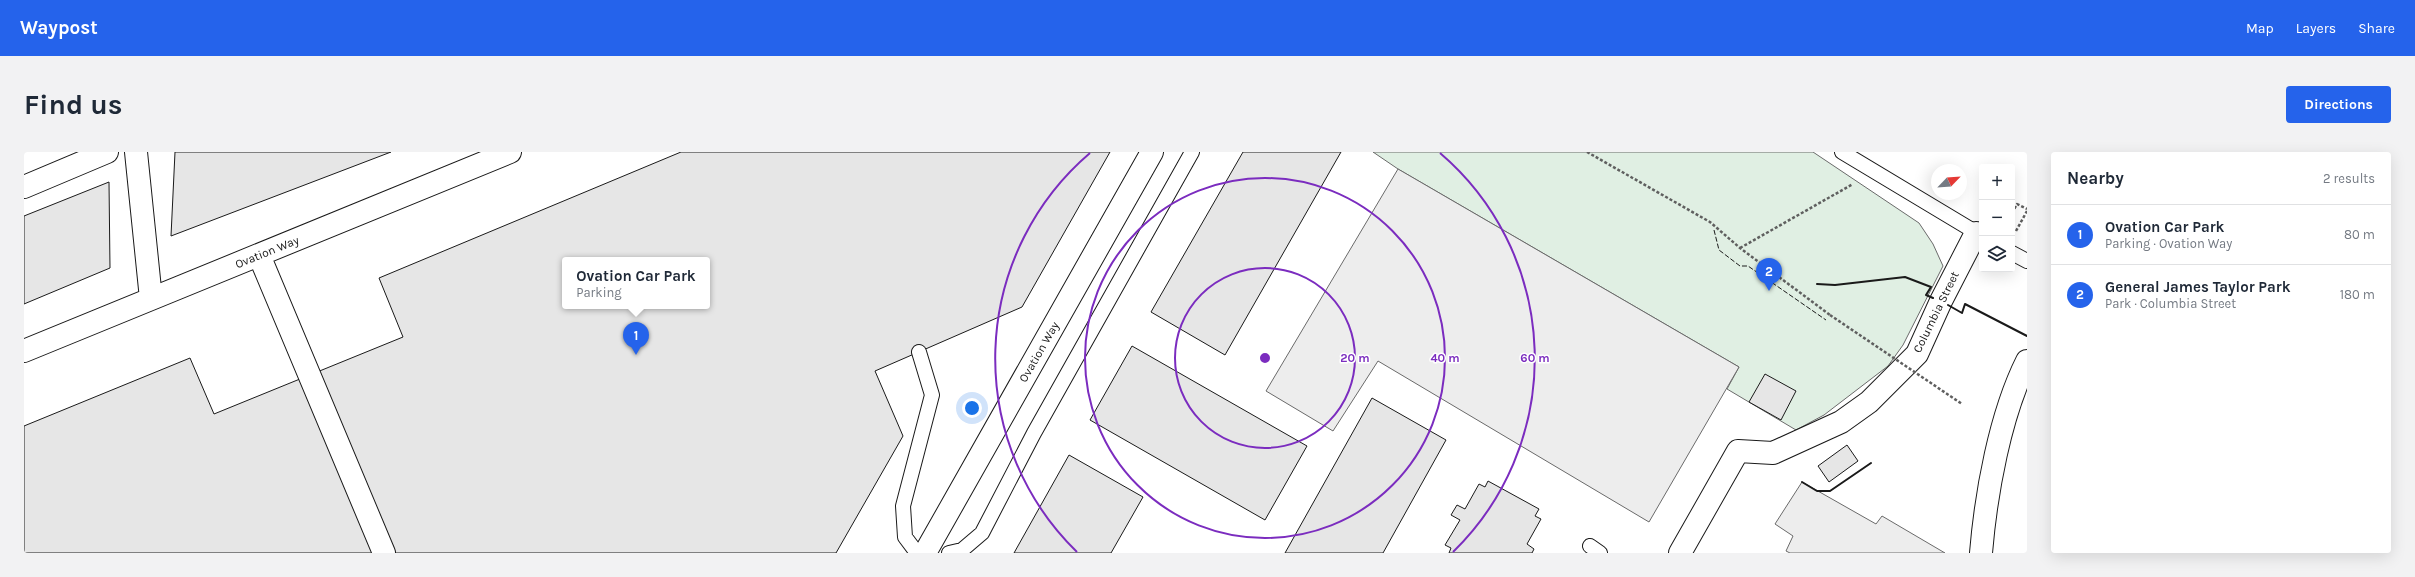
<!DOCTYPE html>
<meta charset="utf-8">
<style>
body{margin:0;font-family:Karla,sans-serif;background:#f2f2f3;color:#1f2937}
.controls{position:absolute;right:12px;top:12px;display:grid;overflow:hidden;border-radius:4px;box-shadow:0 4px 16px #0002}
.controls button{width:36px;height:36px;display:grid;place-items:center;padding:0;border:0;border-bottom:1px solid #e0e1e3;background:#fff;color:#1f2937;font:20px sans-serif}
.compass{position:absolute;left:1907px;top:12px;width:36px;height:36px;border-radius:50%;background:#fff;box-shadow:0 4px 16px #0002;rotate:65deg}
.you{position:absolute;left:948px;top:256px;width:14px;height:14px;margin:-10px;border:3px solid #fff;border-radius:50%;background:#1a73e8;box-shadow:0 0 0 6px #1a73e833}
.badge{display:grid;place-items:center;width:26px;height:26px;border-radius:50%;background:#2563eb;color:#fff;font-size:13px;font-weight:700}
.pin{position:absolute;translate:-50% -33px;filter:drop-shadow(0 1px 2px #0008)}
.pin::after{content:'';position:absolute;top:21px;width:14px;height:12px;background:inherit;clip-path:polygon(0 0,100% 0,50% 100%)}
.popup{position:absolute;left:538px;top:105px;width:148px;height:52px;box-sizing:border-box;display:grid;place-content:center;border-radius:4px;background:#fff;filter:drop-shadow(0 1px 3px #0005);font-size:13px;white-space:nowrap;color:#747a83}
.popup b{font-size:15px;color:#1f2937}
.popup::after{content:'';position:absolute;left:50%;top:100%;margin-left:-8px;border:8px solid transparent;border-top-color:#fff}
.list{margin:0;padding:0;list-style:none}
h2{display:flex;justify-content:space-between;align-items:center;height:52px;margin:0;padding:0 16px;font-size:17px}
h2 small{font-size:13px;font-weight:400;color:#747a83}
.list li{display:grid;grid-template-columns:26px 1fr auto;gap:12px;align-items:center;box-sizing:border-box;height:60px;padding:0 16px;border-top:1px solid #e0e1e3}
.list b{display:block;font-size:15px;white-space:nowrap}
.list p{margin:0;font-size:13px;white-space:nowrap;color:#747a83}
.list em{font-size:13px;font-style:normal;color:#747a83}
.icon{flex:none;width:22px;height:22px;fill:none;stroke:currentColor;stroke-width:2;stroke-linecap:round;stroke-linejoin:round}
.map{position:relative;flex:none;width:2003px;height:401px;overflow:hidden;border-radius:4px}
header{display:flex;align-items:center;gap:24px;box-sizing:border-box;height:56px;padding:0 20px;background:#2563eb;color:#fff}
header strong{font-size:19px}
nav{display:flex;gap:22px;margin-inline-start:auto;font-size:14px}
.intro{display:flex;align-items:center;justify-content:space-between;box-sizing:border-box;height:96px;padding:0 24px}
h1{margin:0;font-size:28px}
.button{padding:10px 18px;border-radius:4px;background:#2563eb;color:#fff;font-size:14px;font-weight:700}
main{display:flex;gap:24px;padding:0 24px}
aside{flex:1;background:#fff;border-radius:4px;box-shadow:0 4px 16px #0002}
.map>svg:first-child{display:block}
.green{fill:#e0efe3;stroke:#6a6a6a}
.parking{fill:#ededed;stroke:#6a6a6a}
.building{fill:#e6e6e6;stroke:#1a1a1a;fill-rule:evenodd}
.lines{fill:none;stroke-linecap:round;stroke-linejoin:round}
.lane-casing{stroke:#1a1a1a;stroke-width:16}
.street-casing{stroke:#1a1a1a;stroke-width:24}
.primary-casing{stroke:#1a1a1a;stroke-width:24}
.path{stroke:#5f5f5f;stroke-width:2.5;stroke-dasharray:3 2;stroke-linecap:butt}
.lane{stroke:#fff;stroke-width:14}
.street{stroke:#fff;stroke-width:22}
.primary{stroke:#fff;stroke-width:22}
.path-bridge{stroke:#5f5f5f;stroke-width:2.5;stroke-dasharray:3 2;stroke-linecap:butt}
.fence{stroke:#1a1a1a;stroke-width:1;stroke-dasharray:5 2;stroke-linecap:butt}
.wall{stroke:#1a1a1a;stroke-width:2}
.ring{fill:none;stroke:#7b2cbf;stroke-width:2}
.labels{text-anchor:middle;stroke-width:3;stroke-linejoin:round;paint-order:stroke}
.street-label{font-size:12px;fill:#1a1a1a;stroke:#fff}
.centre{fill:#7b2cbf;stroke:#fff;stroke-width:2}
.ring-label{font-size:12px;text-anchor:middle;font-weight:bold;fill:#7b2cbf;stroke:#fff;stroke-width:3;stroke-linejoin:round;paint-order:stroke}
</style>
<header>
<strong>Waypost</strong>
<nav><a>Map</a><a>Layers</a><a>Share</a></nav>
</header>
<div class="intro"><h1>Find us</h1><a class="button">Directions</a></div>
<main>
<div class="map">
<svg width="2003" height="401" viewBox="0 0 2003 401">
<rect width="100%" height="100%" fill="#fff"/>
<path class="green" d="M1349,0H1789L1895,71L1909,92L1919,114L1879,193L1864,214L1800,263L1772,278L1703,237L1715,215L1374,17Z"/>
<path class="parking" d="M1374,17L1715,215L1625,370L1354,209L1309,279L1242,239Z
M1778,330L1852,372L1858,364L1921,401H1766L1762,399L1769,384L1751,372Z"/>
<path class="building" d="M151,0H367L147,84Z
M657,0H1086L998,155L851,219L879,284L812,401H0V274L166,206L190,262L379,185L355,126ZM541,108H683V154H541Z
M1219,0H1317L1201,203L1127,160Z
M85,30L86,116L0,152V64Z
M1108,194L1283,294L1241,368L1066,268Z
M1741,222L1772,239L1757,268L1725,250Z
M1348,246L1422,288L1359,401H1261Z
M1823,293L1834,309L1805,330L1794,314Z
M1045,303L1119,345L1087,401H990Z
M1464,329L1515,357L1511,364L1517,367L1503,392L1510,397L1508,401H1425L1427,396L1421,393L1436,368L1427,363L1433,353L1441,357L1455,332L1461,335Z"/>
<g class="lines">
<defs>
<path id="lane" d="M1818,0L1958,84
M1988,101L2003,109
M1566,394L1576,401
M893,401L881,385L879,354L908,243L895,200
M925,401L938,398L958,381L1010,281L1168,0"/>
<path id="street" d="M112,0L127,147
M0,35L83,0
M235,103L360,401
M0,199L486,0
M901,401L1128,0
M1656,401L1714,299L1749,301L1817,270L1845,250L1893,202L1917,149L1952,81"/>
<path id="primary" d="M1957,401C1962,341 1976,263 2003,209"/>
</defs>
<use href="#lane" class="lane-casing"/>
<use href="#street" class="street-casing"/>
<use href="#primary" class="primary-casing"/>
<path class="path" d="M1563,0L1686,70L1716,96L1806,163
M1988,61L1993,52L2003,57
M1992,79L2003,59
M1716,96L1829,32"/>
<use href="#lane" class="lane"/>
<use href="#street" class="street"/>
<use href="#primary" class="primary"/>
<path class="path-bridge" d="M1806,163L1938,252"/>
<path class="fence" d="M1690,78L1695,98L1716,114H1724L1802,168"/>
<path class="wall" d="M1793,132L1811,133L1881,125L1907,135L1902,143L1909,146
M1924,153L1938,161L1941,152L2003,184
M1778,330L1793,339H1806L1847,311"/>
</g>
<g class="ring">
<circle cx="1241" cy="206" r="90"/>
<circle cx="1241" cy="206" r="180"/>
<path d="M1053 400A270 270 0 0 1 1066 1M1416 1A270 270 0 0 1 1429 400"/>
</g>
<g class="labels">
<g class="street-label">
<text transform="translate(243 100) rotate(-22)" y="4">Ovation Way</text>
<text transform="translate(1912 160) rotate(-64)" y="4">Columbia Street</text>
<text transform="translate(1015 200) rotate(-60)" y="4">Ovation Way</text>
</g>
</g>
<circle cx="1241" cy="206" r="6" class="centre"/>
<g class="ring-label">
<text x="1331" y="210">20 m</text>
<text x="1421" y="210">40 m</text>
<text x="1511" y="210">60 m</text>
</g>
</svg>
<div class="controls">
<button>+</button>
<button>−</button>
<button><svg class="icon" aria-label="layers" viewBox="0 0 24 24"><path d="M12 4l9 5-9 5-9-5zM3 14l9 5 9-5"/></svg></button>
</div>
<svg class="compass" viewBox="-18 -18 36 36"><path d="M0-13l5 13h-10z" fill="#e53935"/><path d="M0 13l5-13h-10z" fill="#747a83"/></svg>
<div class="you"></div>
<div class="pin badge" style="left:612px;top:203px">1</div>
<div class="popup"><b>Ovation Car Park</b>Parking</div>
<div class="pin badge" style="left:1745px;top:139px">2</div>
</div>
<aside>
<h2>Nearby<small>2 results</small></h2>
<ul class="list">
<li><span class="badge">1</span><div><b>Ovation Car Park</b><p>Parking · Ovation Way</p></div><em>80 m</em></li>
<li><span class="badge">2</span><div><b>General James Taylor Park</b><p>Park · Columbia Street</p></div><em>180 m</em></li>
</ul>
</aside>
</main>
